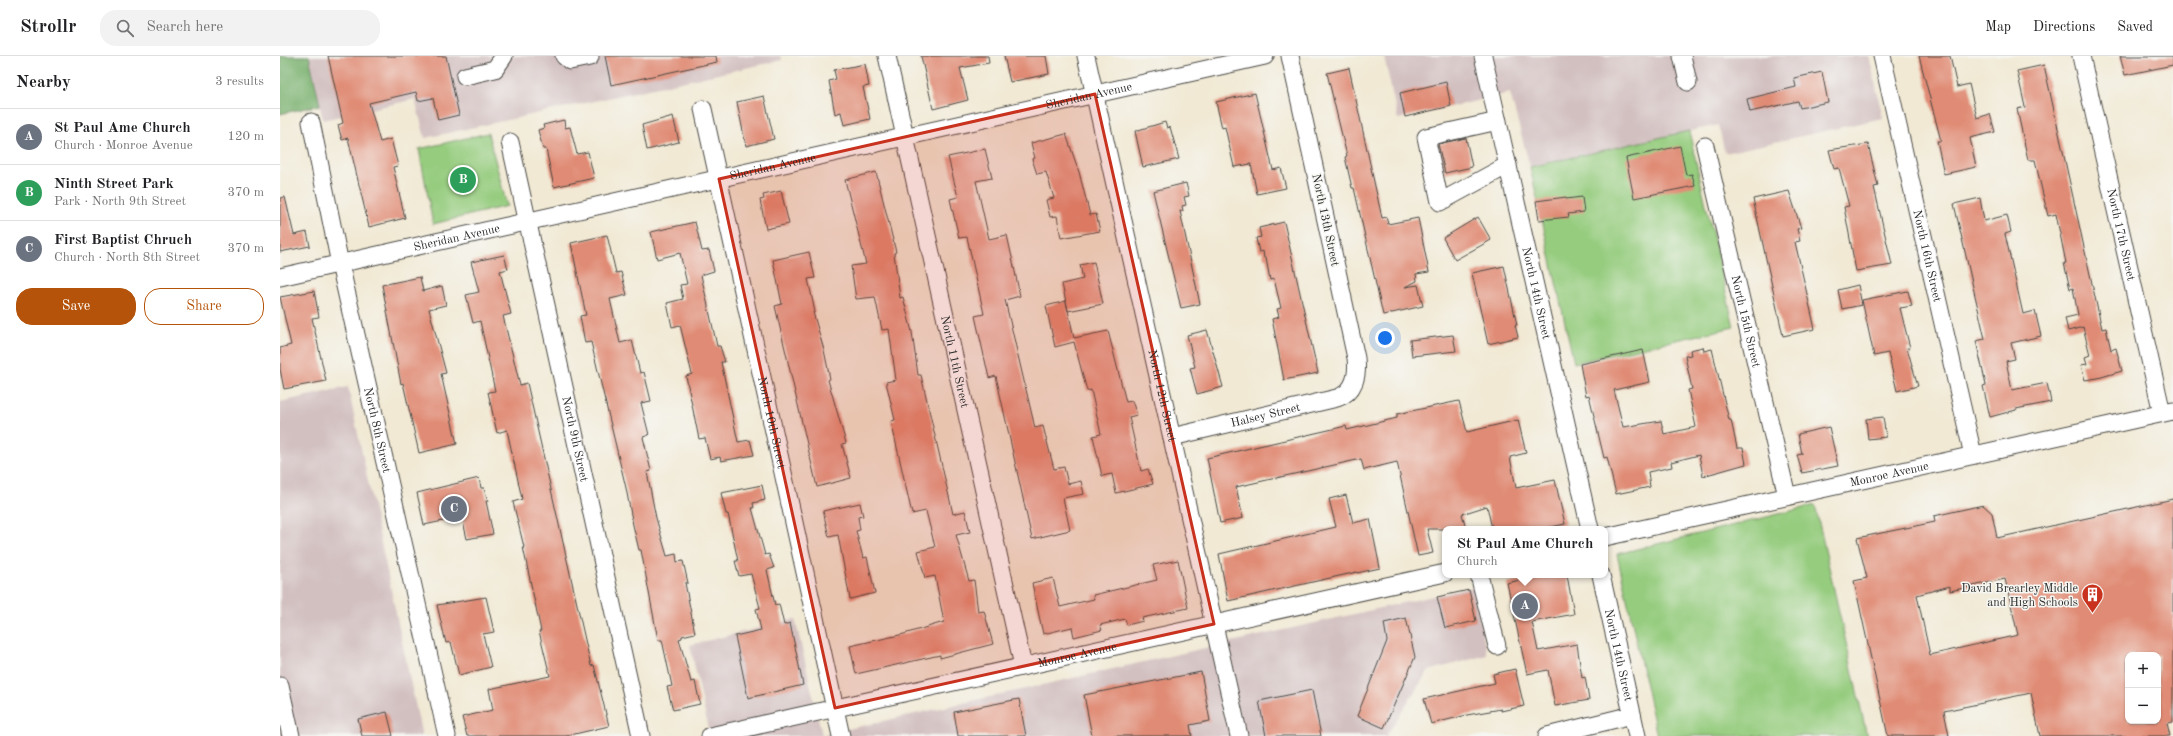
<!DOCTYPE html>
<meta charset="utf-8">
<style>
body{margin:0;font-family:"Old Standard TT",serif;background:#f2f2f2;color:#202124}
.controls{position:absolute;right:12px;bottom:12px;display:grid;overflow:hidden;border-radius:8px;box-shadow:0 1px 3px #0004}
.controls button{width:36px;height:36px;display:grid;place-items:center;padding:0;border:0;border-bottom:1px solid #e0e0e0;background:#fff;color:#202124;font:20px sans-serif}
.you{position:absolute;left:1105px;top:282px;width:14px;height:14px;margin:-10px;border:3px solid #fff;border-radius:50%;background:#1a73e8;box-shadow:0 0 0 6px #1a73e833}
.badge{display:grid;place-items:center;width:26px;height:26px;border-radius:50%;background:#b45309;color:#fff;font-size:13px;font-weight:700}
.pin{position:absolute;translate:-50% -50%;border:2px solid #fff;box-shadow:0 1px 4px #0006}
.popup{position:absolute;left:1162px;top:470px;width:166px;height:52px;box-sizing:border-box;display:grid;place-content:center;border-radius:8px;background:#fff;filter:drop-shadow(0 1px 3px #0005);font-size:13px;white-space:nowrap;color:#757577}
.popup b{font-size:15px;color:#202124}
.popup::after{content:'';position:absolute;left:50%;top:100%;margin-left:-8px;border:8px solid transparent;border-top-color:#fff}
.list{margin:0;padding:0;list-style:none}
h2{display:flex;justify-content:space-between;align-items:center;height:52px;margin:0;padding:0 16px;font-size:17px}
h2 small{font-size:13px;font-weight:400;color:#757577}
.list li{display:grid;grid-template-columns:26px 1fr auto;gap:12px;align-items:center;box-sizing:border-box;height:56px;padding:0 16px;border-top:1px solid #e0e0e0}
.list b{display:block;font-size:15px;white-space:nowrap}
.list p{margin:0;font-size:13px;white-space:nowrap;color:#757577}
.list em{font-size:13px;font-style:normal;color:#757577}
.actions{display:flex;gap:8px;padding:12px 16px}
.actions a{flex:1;padding:9px 0;border:1px solid #b45309;border-radius:16px;text-align:center;font-size:14px;color:#b45309}
.actions .main{background:#b45309;color:#fff}
.icon{flex:none;width:22px;height:22px;fill:none;stroke:currentColor;stroke-width:2;stroke-linecap:round;stroke-linejoin:round}
.map{position:relative;flex:none;width:1893px;height:680px;overflow:hidden}
header{display:flex;align-items:center;gap:24px;box-sizing:border-box;height:56px;padding:0 20px;background:#fff;border-bottom:1px solid #e0e0e0}
header strong{font-size:19px}
nav{display:flex;gap:22px;margin-inline-start:auto;font-size:14px}
.search{width:280px;height:36px;background:#f2f2f2;display:flex;align-items:center;gap:10px;box-sizing:border-box;padding:0 14px;border-radius:16px;color:#757577;font-size:15px}
main{display:flex}
aside{flex:1;background:#fff}
.map>svg:first-child{display:block}
.industrial{fill:#d2bfc0}
.green{fill:#95cc7e;stroke:#607c54}
.forest{fill:#78b06d;stroke:#526e4c}
.building{fill:#e08b75;fill-rule:evenodd}
.lines{fill:none;stroke-linecap:round;stroke-linejoin:round}
.minor-casing{stroke:#494844;stroke-width:19}
.minor{stroke:#fff;stroke-width:17}
.marked{fill:#c8321e;fill-opacity:0.2;stroke:#c8321e;stroke-width:3;stroke-linejoin:round}
.labels{text-anchor:middle;stroke-width:3;stroke-linejoin:round;paint-order:stroke}
.street-label{font-size:12px;fill:#2b2b2b;stroke:#f6f6f2}
.poi-label{font-size:12px;fill:#2b2b2b;stroke:#f6f6f2;text-anchor:end}
</style>
<header>
<strong>Strollr</strong>
<div class="search"><svg class="icon" aria-label="search" viewBox="0 0 24 24"><circle cx="10" cy="10" r="6"/><path d="M15 15l6 6"/></svg>Search here</div>
<nav><a>Map</a><a>Directions</a><a>Saved</a></nav>
</header>
<main>
<aside>
<h2>Nearby<small>3 results</small></h2>
<ul class="list">
<li><span class="badge" style="background:#6b7280">A</span><div><b>St Paul Ame Church</b><p>Church · Monroe Avenue</p></div><em>120 m</em></li>
<li><span class="badge" style="background:#2e9e5b">B</span><div><b>Ninth Street Park</b><p>Park · North 9th Street</p></div><em>370 m</em></li>
<li><span class="badge" style="background:#6b7280">C</span><div><b>First Baptist Chruch</b><p>Church · North 8th Street</p></div><em>370 m</em></li>
</ul>
<div class="actions"><a class="main">Save</a><a>Share</a></div>
</aside>
<div class="map">
<svg width="1893" height="680" viewBox="0 0 1893 680">
<rect width="100%" height="100%" fill="#f6f6f2"/>
<filter id="ink" filterUnits="userSpaceOnUse"><feTurbulence type="fractalNoise" baseFrequency=".025" numOctaves="2"/><feDisplacementMap in="SourceGraphic" scale="8" xChannelSelector="R" yChannelSelector="G"/><feConvolveMatrix kernelMatrix="1 2 1 2 8 2 1 2 1" color-interpolation-filters="sRGB"/></filter>
<filter id="wash" filterUnits="userSpaceOnUse"><feTurbulence type="fractalNoise" baseFrequency=".012" numOctaves="4" result="noise"/><feDisplacementMap in="SourceGraphic" scale="16" xChannelSelector="R" yChannelSelector="G"/><feGaussianBlur stdDeviation="0.9" result="paint"/><feColorMatrix in="noise" values="0 0 0 0 0 0 0 0 0 0 0 0 0 0 0 0 0 1.4 0 .05"/><feComposite in="paint" operator="in"/></filter>
<g filter="url(#wash)">
<rect width="100%" height="100%" fill="#f1e9d4"/>
<path class="industrial" d="M29,0H501L502,4L145,82L135,43L43,64Z
M1104,0H1589L1603,62L1445,97L1438,69L1250,111L1230,37L1118,63Z
M68,331L142,680H0V346Z
M1193,531L1207,599L1148,615L1106,680H430L410,589L515,563L542,679Z"/>
<path class="green" d="M1409,75L1454,271L1294,307L1250,111Z
M208,77L227,150L153,168L139,93Z
M1535,449L1587,680H1377L1337,498Z"/>
<path class="forest" d="M0,0H29L40,49L0,58Z"/>
<g id="blocks">
<path class="building" d="M48,0H166L179,59L158,64L153,42L138,45L136,36L89,47L100,86L111,83L118,110L113,111L125,162L89,171L68,82L62,84L58,69L63,67Z
M325,0H436L437,6L331,29Z
M641,0H708L709,7L680,12L688,44L653,53Z
M724,0H766L769,18L730,26Z
M1639,0H1670L1677,31L1689,28L1697,62L1710,58L1715,76L1690,82L1696,111L1664,118L1657,85H1661Z
M1840,0H1893V9L1845,19Z
M585,8L589,30L583,31L590,63L564,69L561,56L555,58L549,25L556,23L554,14Z
M1764,9L1822,273L1826,272L1831,294L1836,292L1842,315L1818,322L1805,324L1801,309L1807,308L1805,301L1810,299L1803,271L1788,275L1785,262L1798,259L1793,232L1790,233L1784,207H1786L1776,158L1768,160L1755,104H1748L1737,53L1745,51L1737,15Z
M1069,12L1102,162L1106,161L1108,168L1138,162L1149,216L1136,218L1137,225L1125,231L1138,229L1143,250L1103,259L1074,132H1072L1065,101L1067,100L1047,17Z
M1542,16L1548,46L1520,52L1518,45L1470,56L1467,43L1516,31L1514,22Z
M1166,26L1171,50L1125,61L1120,37Z
M975,37L993,114L1001,112L1006,132L977,138L971,108L954,111L945,71L942,72L936,46Z
M484,40L494,83L466,90L457,46Z
M393,60L399,86L367,94L362,69Z
M284,64L285,72L290,71L297,98L308,96L314,122L274,131L266,93H263L258,74L264,72L263,69Z
M885,66L887,72L890,71L899,103L863,111L855,75Z
M786,78L799,116L810,159L816,158L820,175L781,182L777,160L770,161L766,144L774,142L766,116L757,118L752,103L755,102L751,87Z
M1186,82L1192,111L1165,117L1158,88Z
M1588,88L1598,130L1594,131L1612,209L1576,215L1564,151L1569,150L1559,112L1554,113L1549,94Z
M1400,90L1406,119L1412,118L1415,130L1354,142L1346,102Z
M705,93L712,122L696,125L709,183L727,179L733,206L740,240L725,244L755,372L763,370L774,413L784,411L788,428L801,425L804,438L783,442L790,474L752,483L716,320L709,322L695,260L704,258L687,181L679,182L670,143L678,141L668,101Z
M596,116L616,196L614,197L620,242L623,241L632,276L638,319H641L673,458L685,455L690,476L676,479L689,525L694,524L698,556L704,555L713,588L660,602V599L576,618L570,590L624,578L664,566L655,520L645,522L638,495L655,491L646,455L632,458L611,365L615,364L606,326L616,324L609,273L602,274L595,241L576,243L571,210L586,208L565,124Z
M906,127L909,140L904,141L906,149L902,150L903,155H900L920,248L901,252L873,135Z
M501,135L509,168L486,173L480,144L484,143L483,139Z
M1509,135L1521,172L1517,173L1520,185L1515,186L1535,273L1503,280L1473,143Z
M5,141L14,179L27,176L30,190L0,196V142Z
M1286,141V143L1302,141L1304,156L1288,158L1289,161L1259,164L1256,145Z
M1700,142L1704,165L1727,159L1731,176L1725,178L1743,258L1755,255L1761,280L1731,287L1735,303L1726,305L1732,334L1767,327L1771,346L1736,353V354L1710,361L1703,330L1706,329L1696,285L1705,283L1674,148Z
M1198,161L1211,184L1175,204L1163,182Z
M415,166L422,195L429,194L434,215L421,219L437,290H440L445,306H441L458,386L470,384L474,399L441,405L440,401L430,403L425,382L419,383L406,320L412,318L400,269L392,271L387,247L403,243L400,229L407,228L400,197L377,203L371,176Z
M1004,166L1038,317L1004,324L992,263L999,261L997,253L1001,252L994,223L990,224L986,202H984L983,195L979,196L976,182L981,181L979,172Z
M327,179L336,217L341,216L347,239L330,243L340,287L352,284L360,317L364,316L371,345L361,347L369,379L363,381L371,415L367,416L376,462L387,500L396,498L397,506L403,505L408,527H405L415,577L402,580V582L399,583L411,626L415,625L420,648L393,654L387,631L392,630L382,584H378L361,494H359L353,469L346,432L311,286L305,287L300,260L306,259L291,187Z
M529,196L535,222L528,223L535,256H533L544,294L550,323L548,324L566,387L562,388L571,422L537,431L495,250L502,248L493,204Z
M224,199L228,213L220,215L231,258L223,260L240,329L247,327L301,566L311,610L314,609L329,670L286,680H187L182,661L213,654L209,633L270,620L259,575H261L243,491H244L233,446L242,443L227,374L217,377L208,336L215,335L200,265L193,267L186,239L199,236L191,206Z
M814,206L823,248L788,255L782,228L803,223L800,209Z
M1224,210L1237,269H1235L1238,281L1208,288L1192,217Z
M140,221L143,235L162,230L166,249L149,253L166,317L161,318L177,388L139,397L123,327L121,328L102,229Z
M1578,229L1582,249L1562,253L1558,234Z
M34,235L39,261L32,262L46,325L4,333L0,313V292L11,289L0,241Z
M1628,235L1632,250L1620,252L1630,292H1627L1638,330L1617,335L1608,297L1594,300L1582,244Z
M786,245L794,282L828,275L846,346L852,345L857,359L849,361L861,415L868,413L873,428L836,437L832,418L822,420L813,380L821,378L811,334L807,335L794,286L775,291L766,250Z
M927,274L943,331L917,338L910,312L915,311L907,279Z
M1173,279L1176,295L1132,300L1130,284Z
M1423,291L1424,295L1432,293L1449,364H1451L1457,392H1463L1466,408L1423,420L1419,399L1391,406L1392,411L1368,416L1370,431L1336,438L1327,401L1324,402L1309,339L1306,340L1300,308L1363,294L1370,326L1334,334L1343,371L1381,365L1384,378L1416,371L1408,334L1412,333L1405,300L1411,299L1410,294Z
M1179,345L1187,376L1238,364L1246,397L1230,401L1236,432L1275,424L1285,468L1262,473H1212L1207,450L1182,458L1186,473H1147L1153,497L1138,500L1117,406L1084,414L1081,403L956,431L963,462L940,467L927,402L1066,370L1067,374L1117,362V358Z
M1603,361L1606,381L1588,383L1586,363Z
M1549,371L1558,410L1522,417L1517,399L1522,398L1518,378Z
M199,422L201,432H204L208,445H206L213,478L187,483L182,461L144,469L137,437Z
M482,429L485,444L473,447L474,452H472L485,499L489,498L494,512L487,514L495,549L499,548L504,569L510,567L523,629L468,642L455,580L481,574L476,553L480,552L471,518L459,520L455,505H458L448,458H446L441,437Z
M1066,439L1073,467L1090,463L1100,512L1077,517V516L948,545L939,498L1056,471L1049,443Z
M1893,443V666L1887,667L1890,680H1760L1751,637L1664,655L1669,680H1608L1574,525L1587,522L1577,482L1655,466L1654,460L1703,449L1712,457L1717,482ZM1725,523L1738,579L1650,599L1637,539L1670,530V535ZM1848,599H1878V665H1848Z
M580,447L583,460L578,461L580,474L576,475L583,502L587,501L595,537L570,543L558,479L549,481L543,455Z
M898,504L908,552L862,562L863,565L847,569L845,563L820,569L822,574L794,581L792,571L763,578L752,527L773,522L780,551L814,543L813,539L877,524L873,509Z
M1262,519H1287L1294,558L1252,566L1258,595L1297,588L1302,622L1305,621L1309,644L1275,650L1268,614L1247,618L1227,527Z
M1189,534L1196,565L1165,572L1157,541Z
M206,541L214,576L203,578L211,611L179,619L171,586L166,587L157,549Z
M1126,562L1135,601L1104,672L1077,660L1107,585L1104,567Z
M1235,613L1244,650L1221,655V653L1187,659L1151,668L1144,643L1215,627L1213,618Z
M921,616L930,665L910,669L912,680H812L804,639Z
M1032,634L1041,680H986L979,645Z
M739,643L746,680H678L674,656Z
M107,656L113,680H82L78,663Z"/>
</g>
</g>
<g filter="url(#ink)">
<use href="#blocks" fill-opacity="0" stroke="#494844" stroke-width="1"/>
<g class="lines">
<defs>
<g id="minor">
<path d="M284,0L290,5L310,1"/>
<path id="s1" d="M607,0L743,610"/>
<path id="s2" d="M806,0L959,680"/>
<path id="s3" d="M1203,0L1310,473"/>
<path d="M1402,0L1408,26"/>
<path id="s4" d="M1602,0L1693,399"/>
<path id="s5" d="M1801,0L1882,357"/>
<path d="M185,20L215,13L224,0"/>
<path id="s6" d="M423,53L561,680"/>
<path d="M1218,65L1146,81L1160,146L1228,109"/>
<path id="s7" d="M31,66L60,208L167,680"/>
<path id="s8" d="M230,86L361,680"/>
<path id="s9" d="M1425,90L1507,440"/>
<path id="s10" d="M0,221L985,0"/>
<path id="s11" d="M892,381L1057,342C1075,336 1078,319 1076,302L1010,0"/>
<path id="s12" d="M1325,481L1893,355"/>
<path d="M1199,519L1217,590"/>
<path id="s13" d="M1321,519L1357,680"/>
<path d="M0,630L11,680"/>
<path id="s14" d="M430,680L1165,517"/>
<path d="M1267,680L1352,659"/>
</g>
</defs>
<use href="#minor" class="minor-casing"/>
<use href="#minor" class="minor"/>
</g>
</g>
<path class="marked" d="M815,38L934,568L555,652L439,123Z"/>
<defs>
<symbol id="building-pin" viewBox="-11 -11 22 30"><path d="M0 17L-7.5 6A9.5 9.5 0 1 1 7.5 6Z" fill="#c8321e" stroke="#f6f6f2"/><path d="M-4-6H4V6H1V3H-1V6H-4ZM-2.5-4.3h1.7v1.8h-1.7ZM.8-4.3h1.7v1.8H.8ZM-2.5-1h1.7V.8h-1.7ZM.8-1h1.7V.8H.8Z" fill="#fff"/></symbol>
</defs>
<g fill-rule="evenodd">
<use href="#building-pin" x="1800" y="526" width="25" height="34"/>
</g>
<g class="labels">
<g class="street-label">
<text dy="4" stroke="none"><textPath href="#s10" startOffset="829">Sheridan Avenue</textPath></text>
<text dy="4" stroke="none"><textPath href="#s10" startOffset="505">Sheridan Avenue</textPath></text>
<text transform="translate(1046 164) rotate(78)" y="4">North 13th Street</text>
<text dy="4" stroke="none"><textPath href="#s5" startOffset="183">North 17th Street</textPath></text>
<text dy="4" stroke="none"><textPath href="#s10" startOffset="181">Sheridan Avenue</textPath></text>
<text dy="4" stroke="none"><textPath href="#s4" startOffset="205">North 16th Street</textPath></text>
<text dy="4" stroke="none"><textPath href="#s3" startOffset="243">North 14th Street</textPath></text>
<text dy="4" stroke="none"><textPath href="#s9" startOffset="180">North 15th Street</textPath></text>
<text dy="4" stroke="none"><textPath href="#s1" startOffset="313">North 11th Street</textPath></text>
<text dy="4" stroke="none"><textPath href="#s2" startOffset="348">North 12th Street</textPath></text>
<text dy="4" stroke="none"><textPath href="#s11" startOffset="96">Halsey Street</textPath></text>
<text dy="4" stroke="none"><textPath href="#s6" startOffset="321">North 10th Street</textPath></text>
<text dy="4" stroke="none"><textPath href="#s7" startOffset="315">North 8th Street</textPath></text>
<text dy="4" stroke="none"><textPath href="#s8" startOffset="304">North 9th Street</textPath></text>
<text dy="4" stroke="none"><textPath href="#s12" startOffset="291">Monroe Avenue</textPath></text>
<text dy="4" stroke="none"><textPath href="#s14" startOffset="376">Monroe Avenue</textPath></text>
<text dy="4" stroke="none"><textPath href="#s13" startOffset="82">North 14th Street</textPath></text>
</g>
<g class="poi-label">
<text x="1798" y="536">David Brearley Middle<tspan x="1798" dy="14">and High Schools</tspan></text>
</g>
</g>
</svg>
<div class="controls">
<button>+</button>
<button>−</button>
</div>
<div class="you"></div>
<div class="pin badge" style="left:1245px;top:550px;background:#6b7280">A</div>
<div class="popup"><b>St Paul Ame Church</b>Church</div>
<div class="pin badge" style="left:183px;top:124px;background:#2e9e5b">B</div>
<div class="pin badge" style="left:174px;top:453px;background:#6b7280">C</div>
</div>
</main>
